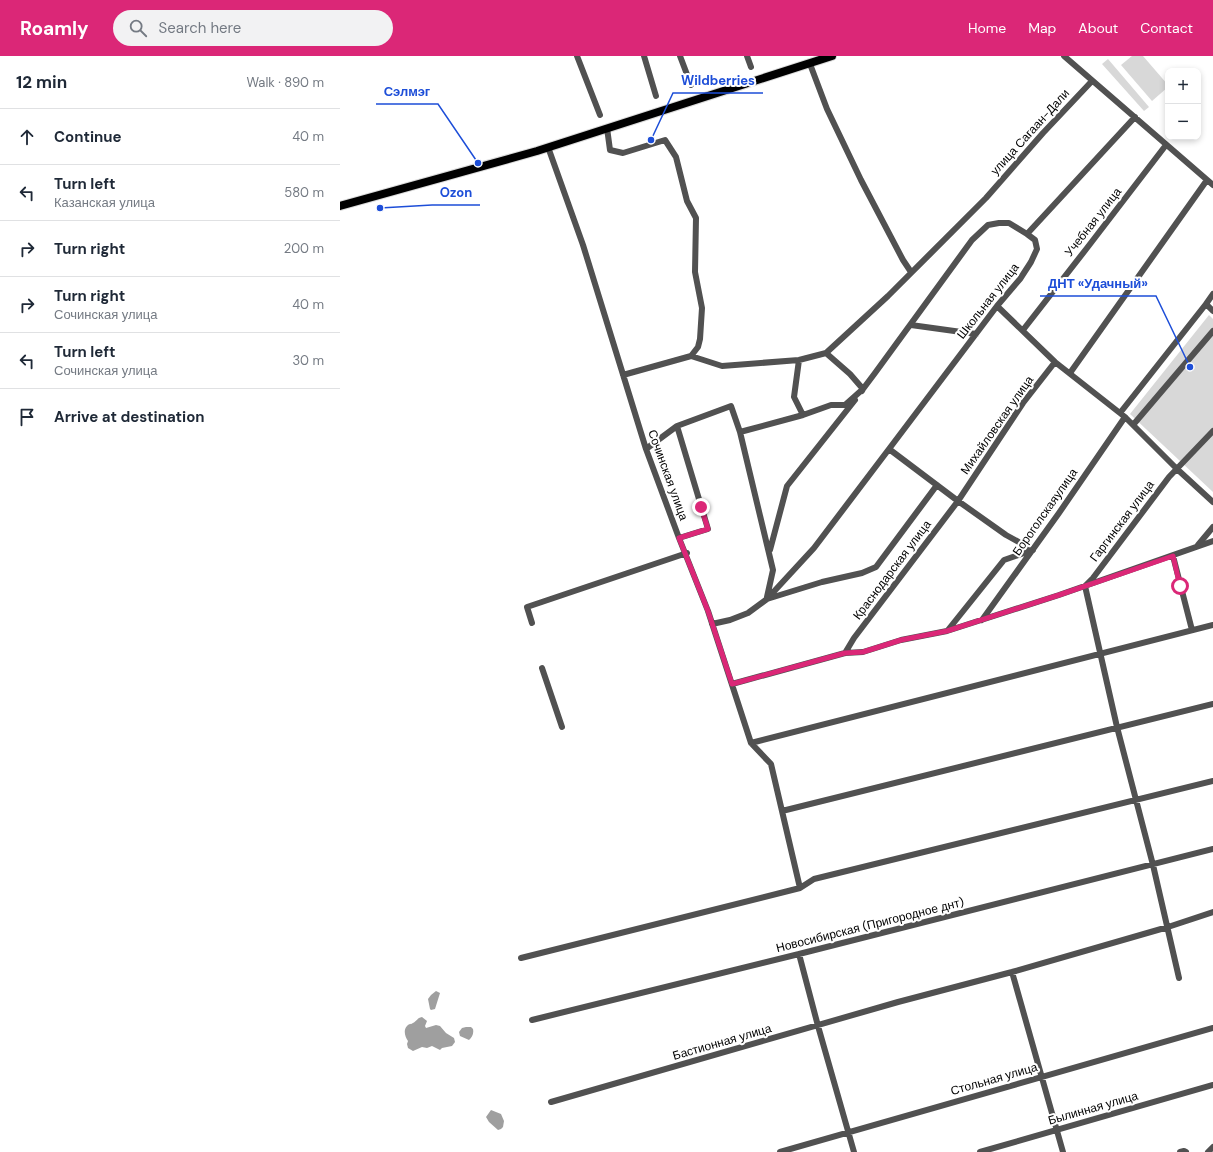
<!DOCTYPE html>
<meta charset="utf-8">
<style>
body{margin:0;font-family:"DM Sans",sans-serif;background:#f2f2f3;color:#1f2937}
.controls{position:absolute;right:12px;top:12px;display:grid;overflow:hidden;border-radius:8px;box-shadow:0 2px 6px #0003}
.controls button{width:36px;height:36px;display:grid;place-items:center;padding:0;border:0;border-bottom:1px solid #e0e1e3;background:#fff;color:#1f2937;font:20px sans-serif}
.stop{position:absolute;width:12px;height:12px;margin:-9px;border:3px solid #db2777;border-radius:50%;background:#fff}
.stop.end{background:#db2777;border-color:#fff;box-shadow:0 1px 4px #0008}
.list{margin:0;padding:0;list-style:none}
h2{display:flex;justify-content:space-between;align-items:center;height:52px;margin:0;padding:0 16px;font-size:17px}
h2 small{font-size:13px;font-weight:400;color:#747a83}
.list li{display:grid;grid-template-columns:26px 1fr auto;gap:12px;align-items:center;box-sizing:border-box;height:56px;padding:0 16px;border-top:1px solid #e0e1e3}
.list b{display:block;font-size:15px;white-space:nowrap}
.list p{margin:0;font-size:13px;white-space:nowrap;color:#747a83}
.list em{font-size:13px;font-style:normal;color:#747a83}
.icon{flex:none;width:22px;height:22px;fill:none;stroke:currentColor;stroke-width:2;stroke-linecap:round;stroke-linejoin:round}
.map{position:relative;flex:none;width:873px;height:1096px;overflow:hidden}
header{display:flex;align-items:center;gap:24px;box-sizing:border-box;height:56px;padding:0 20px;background:#db2777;color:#fff}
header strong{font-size:19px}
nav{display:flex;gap:22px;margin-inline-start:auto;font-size:14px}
.search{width:280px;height:36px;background:#f2f2f3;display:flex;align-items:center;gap:10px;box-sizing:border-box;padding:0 14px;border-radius:22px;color:#747a83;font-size:15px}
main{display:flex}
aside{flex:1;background:#fff}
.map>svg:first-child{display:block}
.green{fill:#d8d8d8}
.water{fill:#9f9f9f}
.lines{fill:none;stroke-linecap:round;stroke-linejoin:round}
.major-casing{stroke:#dbdbdb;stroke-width:10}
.minor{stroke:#515151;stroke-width:6}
.major{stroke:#000;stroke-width:8}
.route{stroke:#db2777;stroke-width:5}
.labels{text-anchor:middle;stroke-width:4;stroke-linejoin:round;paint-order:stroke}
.street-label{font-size:12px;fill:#000;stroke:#fff}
.leader{fill:none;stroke:#1d4ed8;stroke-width:1.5}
.callout-dot{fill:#1d4ed8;stroke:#fff;stroke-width:1.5}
.callout-label{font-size:13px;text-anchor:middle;font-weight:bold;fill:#1d4ed8;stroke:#fff;stroke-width:4;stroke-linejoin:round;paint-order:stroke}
</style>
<header>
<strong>Roamly</strong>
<div class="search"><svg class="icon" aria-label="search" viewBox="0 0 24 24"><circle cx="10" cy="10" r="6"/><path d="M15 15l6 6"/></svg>Search here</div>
<nav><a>Home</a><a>Map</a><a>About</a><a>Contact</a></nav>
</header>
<main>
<aside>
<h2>12 min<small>Walk · 890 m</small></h2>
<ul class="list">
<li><svg class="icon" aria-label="ahead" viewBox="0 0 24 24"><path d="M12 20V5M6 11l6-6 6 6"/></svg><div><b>Continue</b></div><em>40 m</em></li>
<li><svg class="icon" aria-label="left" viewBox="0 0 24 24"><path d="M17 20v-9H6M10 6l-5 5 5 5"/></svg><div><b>Turn left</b><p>Казанская улица</p></div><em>580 m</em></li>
<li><svg class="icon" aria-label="right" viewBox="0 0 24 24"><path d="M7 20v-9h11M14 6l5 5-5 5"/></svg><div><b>Turn right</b></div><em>200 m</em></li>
<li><svg class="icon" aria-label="right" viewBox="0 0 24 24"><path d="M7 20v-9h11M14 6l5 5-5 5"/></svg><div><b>Turn right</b><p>Сочинская улица</p></div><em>40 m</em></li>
<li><svg class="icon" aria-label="left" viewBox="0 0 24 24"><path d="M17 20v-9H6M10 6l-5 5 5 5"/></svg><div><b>Turn left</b><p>Сочинская улица</p></div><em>30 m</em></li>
<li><svg class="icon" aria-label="arrive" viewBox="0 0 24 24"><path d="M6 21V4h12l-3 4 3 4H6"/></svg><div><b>Arrive at destination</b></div></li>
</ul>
</aside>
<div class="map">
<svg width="873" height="1096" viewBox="0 0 873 1096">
<rect width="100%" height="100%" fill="#fff"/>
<path class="green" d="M792,0H803L828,29V31L812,45L781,9Z
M768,3L809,51L804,55L762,8Z
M869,259L873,263V436L790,358Z"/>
<path class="water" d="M96,935L100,937L95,953L91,954L90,953L88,943L91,939Z
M82,961L87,965L85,970L86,972L96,969L100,970L106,977L114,982L115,986L112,990L102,992L100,994L92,990L87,992L82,991L73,995L68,992L67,988L68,985C65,981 63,974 67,970C70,967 70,969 73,967C77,965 77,962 82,961Z
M126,971H131L133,973C134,978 132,981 129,984L120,980L119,976L122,972Z
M151,1054L161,1058L164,1065L163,1071L161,1073L158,1074L149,1066L146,1061Z"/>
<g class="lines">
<defs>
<path id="major" d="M0,150L197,95L492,0"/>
</defs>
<use href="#major" class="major-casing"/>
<path class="minor" d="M237,0L260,59
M304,0L316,40
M340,0L351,29
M407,0L411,11
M724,0L873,129
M470,8L487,53L521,124L563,204L571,216
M267,72L270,94L283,97L325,84L336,101L347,145L356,162L355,216L362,252L360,283L358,291L351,300L283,319
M208,91L243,189L306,393L339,482L368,473L337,370
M873,238L866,248L873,255
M657,250L715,306L785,361L837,413L873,446
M571,269L636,278
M683,274L747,192L826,89
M486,297L510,318L523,333L522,335
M351,300L382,310L459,304L486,297L548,240L646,142L703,77L752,25
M459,304L454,341L463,359
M730,317L867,124
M780,357L866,248
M793,369L873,275
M400,376L463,359L491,349H505L523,333L535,317L632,184L648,169L659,167H669L687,178
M306,393L337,370L391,350L400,376L433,514L427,541
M549,393L657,250L680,223L691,206L697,193L695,184L687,178L795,61
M339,482L368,555L411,687L431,708L460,832
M858,489L873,471
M430,494L447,430L515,344
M833,500L852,574
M427,543L474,492L549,393L618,445L666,479L693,494
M642,564L719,457L785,361
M192,567L187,551L347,497
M372,568L390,564L408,557L427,543L482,526L522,517L536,511L597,429
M608,574L664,504L693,494
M505,597L514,582L618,445L683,347L715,306
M202,612L222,671
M392,628L505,597L523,596L561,584L607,575L719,539L873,485
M411,687L873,569
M442,755L873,648
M459,898L478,970L514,1096
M181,902L460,832L474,823L873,725
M672,916L723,1096
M839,922L813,809L777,671L745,530L753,522L829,421L873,375
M192,964L459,898L873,793
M211,1046L558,946L672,916L828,871L873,856
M440,1096L873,972
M640,1096L873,1029
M840,1096L844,1095L846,1096
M868,1096L873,1091"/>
<use href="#major" class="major"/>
</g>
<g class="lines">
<path class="route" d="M361,451L368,473L339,482L368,555L392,628L505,597L523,596L561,584L607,575L719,539L833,500L840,530"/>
</g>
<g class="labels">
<g class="street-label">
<text transform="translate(690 76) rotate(-48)" y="4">улица Сагаан-Дали</text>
<text transform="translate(753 166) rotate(-52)" y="4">Учебная улица</text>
<text transform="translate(648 245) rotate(-52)" y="4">Школьная улица</text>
<text transform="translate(657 369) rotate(-55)" y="4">Михайловская улица</text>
<text transform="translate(328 419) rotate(70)" y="4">Сочинская улица</text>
<text transform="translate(705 456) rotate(-55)" y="4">Бороголскаяулица</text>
<text transform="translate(782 465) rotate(-53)" y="4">Гаргинская улица</text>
<text transform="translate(552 514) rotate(-53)" y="4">Краснодарская улица</text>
<text transform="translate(530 869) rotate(-14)" y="4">Новосибирская (Пригородное днт)</text>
<text transform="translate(382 986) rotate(-16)" y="4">Бастионная улица</text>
<text transform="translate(654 1023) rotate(-16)" y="4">Стольная улица</text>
<text transform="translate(753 1052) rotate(-16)" y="4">Былинная улица</text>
</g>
</g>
<path class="leader" d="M311 84L333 37H423M138 107L98 48H36M40 152L92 149H140M850 311L816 240H700"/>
<g class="callout-dot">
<circle cx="311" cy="84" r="4"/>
<circle cx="138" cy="107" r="4"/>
<circle cx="40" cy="152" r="4"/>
<circle cx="850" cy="311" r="4"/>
</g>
<g class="callout-label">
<text x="378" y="29">Wildberries</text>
<text x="67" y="40">Сэлмэг</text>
<text x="116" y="141">Ozon</text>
<text x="758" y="232">ДНТ «Удачный»</text>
</g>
</svg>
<div class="controls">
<button>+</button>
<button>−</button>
</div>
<div class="stop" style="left:840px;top:530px"></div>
<div class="stop end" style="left:361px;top:451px"></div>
</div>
</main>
